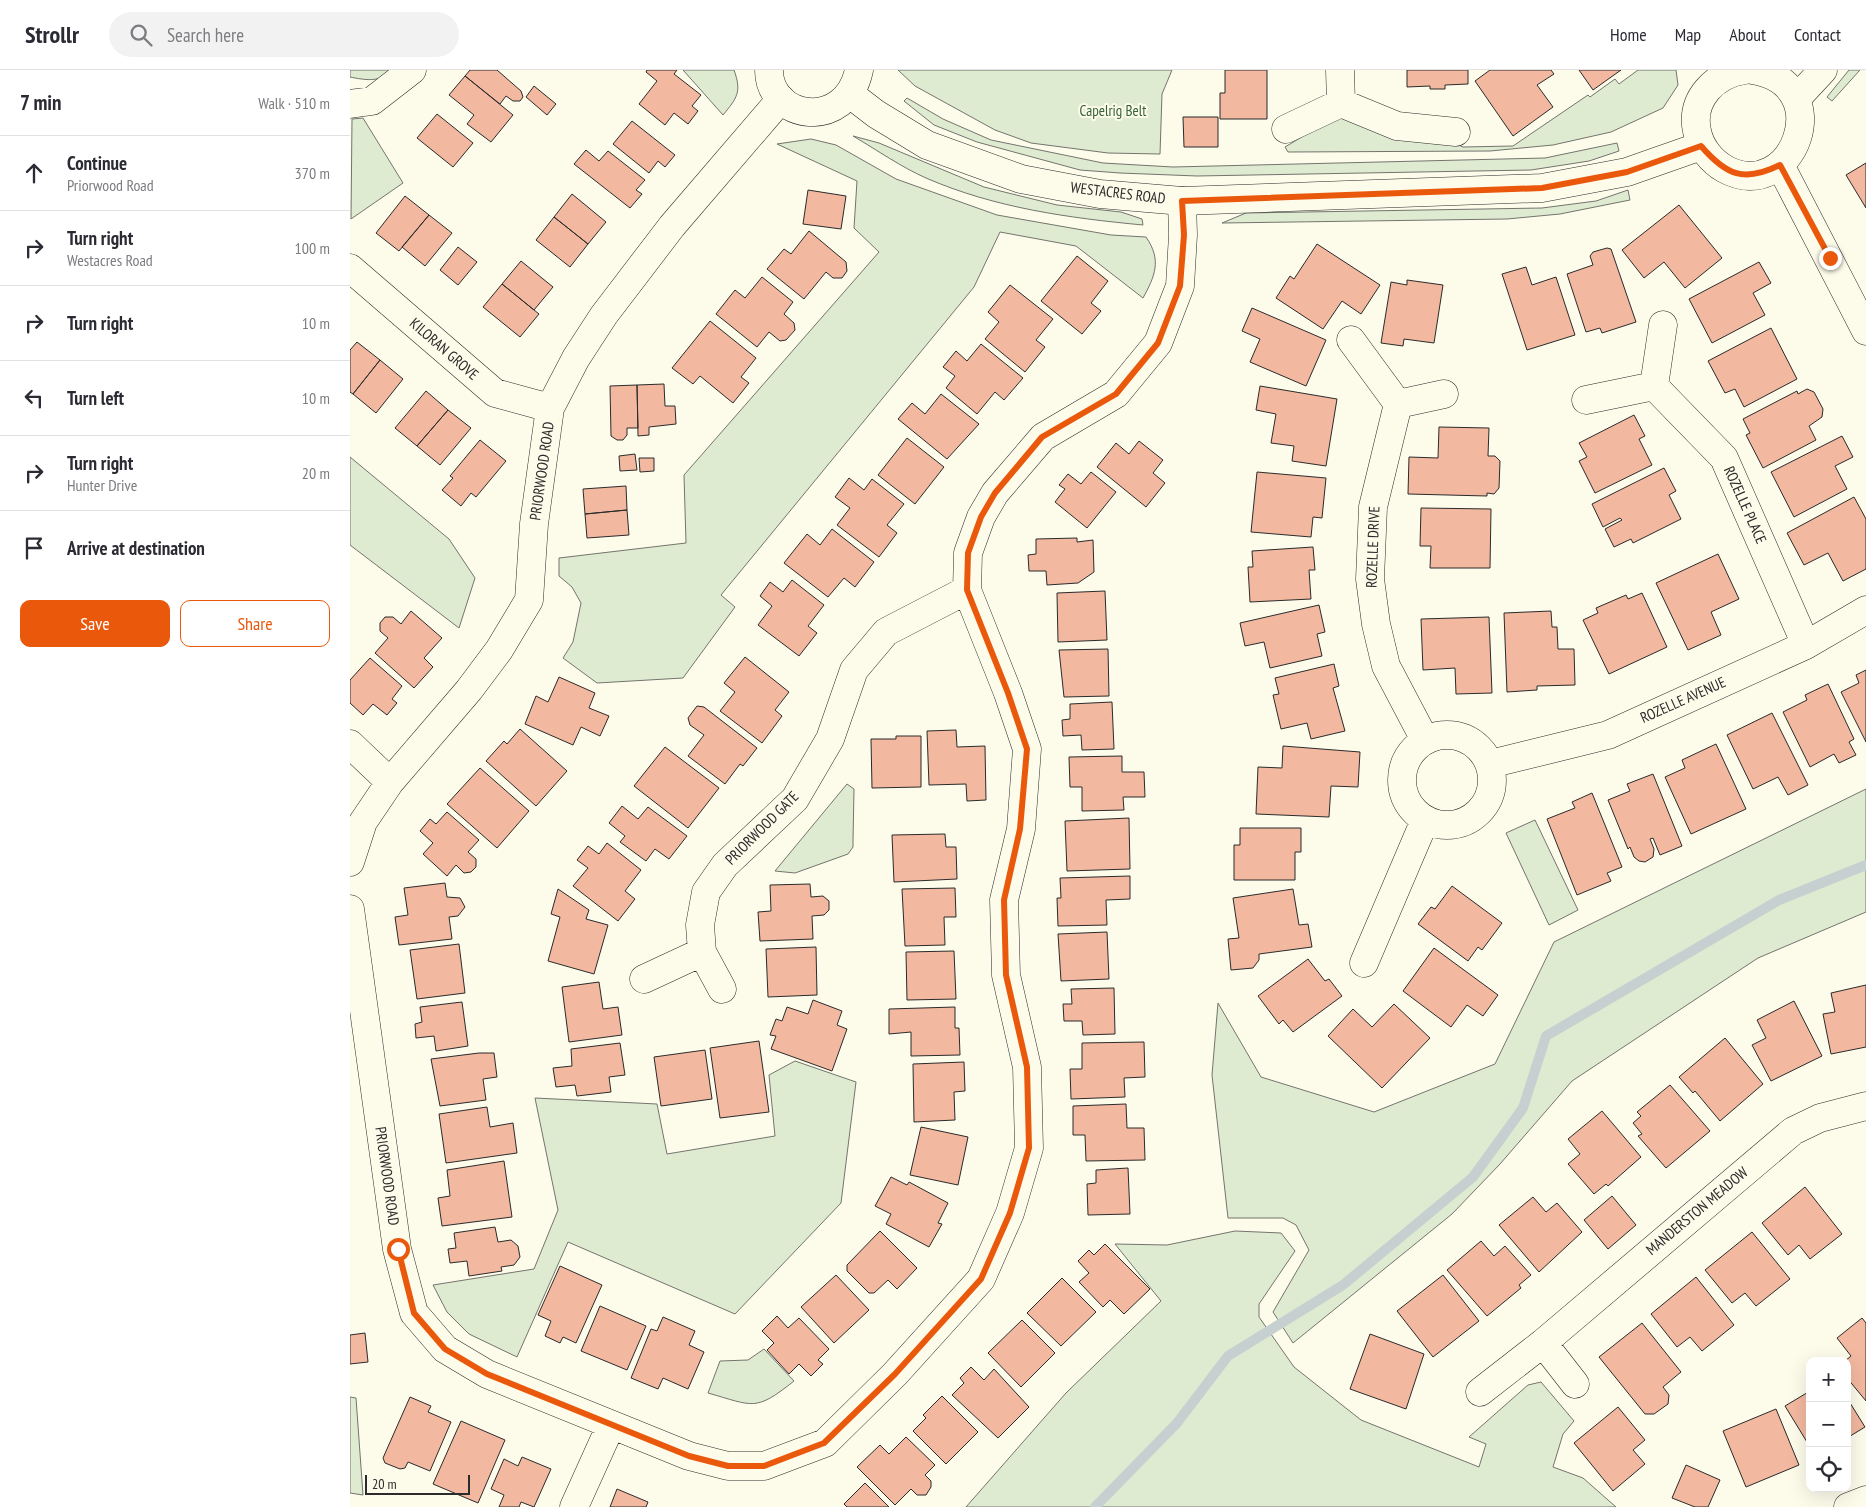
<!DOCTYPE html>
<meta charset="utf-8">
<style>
body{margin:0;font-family:"PT Sans Narrow",sans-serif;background:#f2f2f3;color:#2b2b33}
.controls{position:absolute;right:15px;bottom:15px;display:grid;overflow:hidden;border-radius:10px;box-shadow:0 5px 20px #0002}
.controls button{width:45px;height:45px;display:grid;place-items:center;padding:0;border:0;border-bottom:1px solid #e1e1e2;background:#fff;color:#2b2b33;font:25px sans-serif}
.scale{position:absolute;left:15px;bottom:12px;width:105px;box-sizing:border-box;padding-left:5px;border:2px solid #2b2b2b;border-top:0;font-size:14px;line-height:18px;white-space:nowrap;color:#2b2b2b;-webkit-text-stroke:4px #fdfbea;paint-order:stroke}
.stop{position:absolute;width:15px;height:15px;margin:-11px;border:4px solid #ea580c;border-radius:50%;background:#fff}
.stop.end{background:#ea580c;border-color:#fff;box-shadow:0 1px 5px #0008}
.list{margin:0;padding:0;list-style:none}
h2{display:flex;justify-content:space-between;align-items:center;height:65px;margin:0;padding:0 20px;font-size:21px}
h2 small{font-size:16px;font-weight:400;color:#7c7c81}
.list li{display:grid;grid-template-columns:32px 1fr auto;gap:15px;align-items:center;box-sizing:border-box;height:75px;padding:0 20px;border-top:1px solid #e1e1e2}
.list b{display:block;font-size:19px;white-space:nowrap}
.list p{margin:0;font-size:16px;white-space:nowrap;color:#7c7c81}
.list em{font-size:16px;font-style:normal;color:#7c7c81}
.actions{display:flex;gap:10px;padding:15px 20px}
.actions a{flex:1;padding:11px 0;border:1px solid #ea580c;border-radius:10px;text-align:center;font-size:18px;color:#ea580c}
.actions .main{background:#ea580c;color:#fff}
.icon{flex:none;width:28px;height:28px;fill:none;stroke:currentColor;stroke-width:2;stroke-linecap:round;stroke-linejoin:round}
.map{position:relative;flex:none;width:1516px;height:1437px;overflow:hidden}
header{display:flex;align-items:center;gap:30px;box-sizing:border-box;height:70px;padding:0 25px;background:#fff;border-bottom:1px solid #e1e1e2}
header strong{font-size:24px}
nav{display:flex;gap:28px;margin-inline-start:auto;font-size:18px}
.search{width:350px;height:45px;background:#f2f2f3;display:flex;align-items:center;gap:12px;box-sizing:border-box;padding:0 18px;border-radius:28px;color:#7c7c81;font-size:19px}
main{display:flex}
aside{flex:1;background:#fff}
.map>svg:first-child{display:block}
.green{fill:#deebd1;stroke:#74746e}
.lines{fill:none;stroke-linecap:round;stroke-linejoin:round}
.stream{stroke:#c7d0d0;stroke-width:10}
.building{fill:#f2b8a0;stroke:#2b2b2b}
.minor-casing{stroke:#2b2b2b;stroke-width:29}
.tertiary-casing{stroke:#2b2b2b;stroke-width:29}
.minor{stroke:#fdfbea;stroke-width:28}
.tertiary{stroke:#fdfbea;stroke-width:28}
.route{stroke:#ea580c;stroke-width:6}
.labels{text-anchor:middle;stroke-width:4;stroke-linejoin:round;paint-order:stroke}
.park-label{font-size:15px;fill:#34623c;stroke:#fdfbea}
.street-label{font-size:15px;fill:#2b2b2b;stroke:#fdfbea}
</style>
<header>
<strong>Strollr</strong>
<div class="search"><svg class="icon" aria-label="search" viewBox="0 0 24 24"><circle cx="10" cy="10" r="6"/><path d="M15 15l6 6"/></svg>Search here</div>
<nav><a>Home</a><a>Map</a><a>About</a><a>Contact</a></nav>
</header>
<main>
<aside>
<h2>7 min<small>Walk · 510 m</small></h2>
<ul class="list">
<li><svg class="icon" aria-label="ahead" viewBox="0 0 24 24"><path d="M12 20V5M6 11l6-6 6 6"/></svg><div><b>Continue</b><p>Priorwood Road</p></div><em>370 m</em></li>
<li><svg class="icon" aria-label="right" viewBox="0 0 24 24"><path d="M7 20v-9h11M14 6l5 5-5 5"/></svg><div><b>Turn right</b><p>Westacres Road</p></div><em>100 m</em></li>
<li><svg class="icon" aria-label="right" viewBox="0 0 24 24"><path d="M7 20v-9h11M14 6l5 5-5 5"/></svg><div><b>Turn right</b></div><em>10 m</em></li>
<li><svg class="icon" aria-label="left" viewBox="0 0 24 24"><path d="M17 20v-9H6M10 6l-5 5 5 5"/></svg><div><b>Turn left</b></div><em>10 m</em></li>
<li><svg class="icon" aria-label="right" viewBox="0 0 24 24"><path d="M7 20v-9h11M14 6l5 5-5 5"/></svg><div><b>Turn right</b><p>Hunter Drive</p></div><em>20 m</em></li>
<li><svg class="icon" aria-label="arrive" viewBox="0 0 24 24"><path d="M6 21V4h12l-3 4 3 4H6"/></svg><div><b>Arrive at destination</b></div></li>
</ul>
<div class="actions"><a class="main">Save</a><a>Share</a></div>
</aside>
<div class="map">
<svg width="1516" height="1437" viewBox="0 0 1516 1437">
<rect width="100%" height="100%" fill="#fdfbea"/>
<path class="green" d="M0,0H42C31,13 15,10 0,7Z
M333,0H384C392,22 387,28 373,45Z
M548,0H822L812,24L810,84L758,83L681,73L645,60L565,16Z
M1288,0H1326L1328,15L1313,38L1261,62L1203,75L1140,81L938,82L935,77L987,46L1090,66L1113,77L1163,76L1238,25L1240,27L1265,9L1269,14Z
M1499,0H1510L1482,31L1477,27Z
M557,28L593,49L641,70L753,93L823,97L1195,88L1267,73L1269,81L1239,91L1181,100L847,106L770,103L730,100L627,72L584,55L554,31Z
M13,48L53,113L1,149L2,49Z
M503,66L529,73L634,117L707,135L771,142L792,149L793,155C719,148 645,138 576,108C551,97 527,80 503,66Z
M461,69L486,75L546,109L647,145L761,165L796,167C812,190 805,206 793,228L726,176L650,162L624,217L371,525L385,537L333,608L247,613L213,588L223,572L231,533L222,517L209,506V488L336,473L334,405L529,182L504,158L507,111L427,74Z
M1278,120L1280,130L1210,144L1157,149L872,153L896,143L1192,138L1246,131Z
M0,387L99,469L125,508L109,558L0,475Z
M497,714L504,719L503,771V777L498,784L445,803L425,801Z
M1516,719V842L1408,888L1222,1011L1150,1094L1102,1144L943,1273L923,1242L959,1180L946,1155L933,1148H878L862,1005L868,933L911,1007L1024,1042L1145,994L1204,872Z
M1185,750L1228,840L1199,855L1156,763Z
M445,991L506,1012L491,1133L385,1244L218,1172L167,1287L119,1264L97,1242L83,1215L184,1199L208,1140L185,1028L307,1034L317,1084L425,1066L419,1005Z
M885,1161L931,1163L945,1181L909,1234V1247L944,1297L1011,1350L1129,1397L1136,1374L1119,1367L1178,1315L1191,1312L1224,1351L1213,1364L1203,1397L1233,1408L1266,1437H616L716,1323L811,1231L765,1174L817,1175Z
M414,1279L444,1311C405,1342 404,1336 358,1323L370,1291L398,1290Z
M0,1327L6,1328L13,1425L0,1423Z"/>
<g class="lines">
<path class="stream" d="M745,1437L827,1353L878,1286L993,1215L1123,1107L1173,1038L1196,966L1429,830L1516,795"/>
</g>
<path class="building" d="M120,0H147L171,21L173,27L170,31H163L156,26L150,34L115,6Z
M297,0H327L324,4L351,25L342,36L348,41L338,54L324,43L315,55L289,34L307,11L296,2Z
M875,0H917V49H870V23H875Z
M1057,0H1118V14L1095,15V19H1080V16L1057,17Z
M1140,0H1201L1204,4L1187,15L1203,37L1163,66L1125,11Z
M1229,0H1271L1243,20Z
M115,6L163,45L141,72L117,54L124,45L99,25Z
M184,16L206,34L197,45L176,27Z
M87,44L123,73L103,97L67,68Z
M833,47H868V77H834Z
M282,51L325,85L315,97L308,91L299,103L263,74Z
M236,80L249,91L258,81L295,110L286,120L292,124L280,138L224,94Z
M1516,93V138L1496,105Z
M458,120L496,126L491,159L453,154Z
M222,124L256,152L238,174L204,147Z
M55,126L79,145L49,181L26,163Z
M1329,135L1372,188L1335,218L1314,192L1294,208L1272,180Z
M79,145L102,163L75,196L52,177Z
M204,147L238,174L220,197L186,170Z
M459,161L496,192L497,201L492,208H483L476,202L454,229L417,199L434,179L441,184Z
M967,174L1030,215L1011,244L992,231L973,259L926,228L940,206L944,209Z
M108,177L127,192L108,215L90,200Z
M1257,178L1261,179L1286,252L1252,263L1250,258L1236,262L1217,204L1243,195L1240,186L1243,182Z
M727,186L758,211L741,233L751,241L732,264L691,231Z
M171,191L203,217L184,240L152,214Z
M1409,192L1421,213L1403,223L1415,245L1362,273L1339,229Z
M1176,197L1182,215L1206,207L1225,265L1177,280L1152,204Z
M412,207L443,232L434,244L444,253L445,260L436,270L430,271L419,262L407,277L366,244L385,220L395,228Z
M1057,210L1093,215L1084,273L1054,269L1053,276L1031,273L1041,212L1057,215Z
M152,214L189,244L170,267L133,237Z
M660,215L703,249L686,270L695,277L675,302L635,269L649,252L638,242Z
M902,238L976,270L956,316L900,292L910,269L892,261Z
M360,251L406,288L391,307L399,313L383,333L350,306L343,314L322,298Z
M1421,258L1447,309L1394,337L1385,319L1375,323L1358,291Z
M7,272L30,290L3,324L0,322V280Z
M631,274L673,308L654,330L645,322L627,344L596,318L605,306L593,297L606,281L617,291Z
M30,290L53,309L26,343L3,324Z
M314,314L315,336H325L326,354L299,357V365L288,366L287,315Z
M287,315L288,358H277V365L273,370H267L261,366L260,316Z
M910,316L987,329L976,396L942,391L944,376L921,373L926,344L906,340Z
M1457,319L1464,322L1473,339L1472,347L1459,356L1466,370L1413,398L1396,365L1400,363L1393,349L1447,321L1448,324Z
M76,321L98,340L67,376L45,358Z
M591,324L629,354L597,389L548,349L562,333L575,344Z
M98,340L121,358L90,395L67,376Z
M1284,345L1295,366L1289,369L1302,395L1245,423L1229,391L1237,387L1229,373Z
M1089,357L1139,358L1138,386H1145L1150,391L1149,418L1144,424L1137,423V426L1058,424L1059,387L1088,388Z
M1492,366L1503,387L1485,396L1497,419L1444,447L1421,402Z
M557,368L594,397L565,434L528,405Z
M130,370L156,391L126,427L121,423L111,436L92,420L103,408L100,406Z
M789,371L813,390L803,403L815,413L796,437L747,397L766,373L779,384Z
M285,384L287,400L270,401L269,386Z
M289,388H304V401L290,402Z
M1314,398L1326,421L1319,425L1331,449L1283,473L1281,469L1264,477L1255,459L1272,450L1270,448L1253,457L1242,434Z
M741,402L766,422L737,458L705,432L715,419L709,415L718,404L731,414Z
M907,402L976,408L972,448L963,447L961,467L901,462Z
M499,408L514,420L522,409L554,434L537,455L547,463L529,487L487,455L500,438L485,427Z
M276,416L277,440L235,444L233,419Z
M1504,427L1516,449V499L1493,511L1478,483L1454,495L1437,463Z
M1071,438L1141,439L1140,498H1080L1081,476H1070Z
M277,440L279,465L237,468L235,444Z
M482,459L524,492L505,517L494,508L478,527L434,493L457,464L470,475Z
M727,468V472L743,470L744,502L728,513L697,515L696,501H679L678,485L686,484V469Z
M963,477L965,500H959L961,529L900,532L898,497H903L902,481Z
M1368,484L1389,529L1361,542L1371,565L1338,580L1306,513Z
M442,510L474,535L458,556L467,563L449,586L408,555L422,536L410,526L420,512L433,522Z
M755,521L757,570L708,572L707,523Z
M1292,523L1317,577L1259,604L1233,550L1248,543L1246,538L1276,525L1278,529Z
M969,535L975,562L967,564L972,586L920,598L914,572L895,576L890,553Z
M61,541L92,568L74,588L83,597L64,618L25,583L38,568L30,561V553L35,547H43L51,554Z
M1201,541L1202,557H1207L1208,579H1224L1225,615L1187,616V620L1157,622L1154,543Z
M1139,547L1142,623L1106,624L1105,598L1073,600L1071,549Z
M758,579L759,626L714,627L709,580Z
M395,587L439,622L425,640L432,646L412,673L370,641L385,622L374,613Z
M20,588L52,616L42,629L47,633L37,645L23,634L13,645L0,633V610Z
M984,594L989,616L983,618L995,661L961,669L957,653L931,659L923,625L929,624L925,608Z
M1516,600V672L1491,622L1509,613L1506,605Z
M209,607L245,623L239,638L259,646L250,666L231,657L223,675L175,654L186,626L198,632Z
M1478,614L1504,669L1499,672L1506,685L1489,693L1484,684L1460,697L1433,642L1457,630L1455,625Z
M762,632L764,679L732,680L731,665L713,666L712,650L720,649V634Z
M347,636L354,637L407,678L393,696L390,694L375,714L338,686L354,665L340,655L338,648Z
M1422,643L1458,715L1438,725L1428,707L1403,719L1377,665Z
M170,659L217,701L186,736L136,691L154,671L157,674Z
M606,660L607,677L635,676L636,730L617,731L616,714L579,715L577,661Z
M546,666H571V717L522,718L521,669H546Z
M1366,674L1396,739L1341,764L1315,707L1335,698L1332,690Z
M933,676L1010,682L1008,717L981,716L979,747L906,744L908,697L932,698Z
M315,677L369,718L338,758L284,716Z
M772,686V702H794L795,727H773L774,740L732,741V717H720L719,687Z
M130,698L179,741L147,778L97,734Z
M1303,704L1332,776L1310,785L1303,768L1300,769L1304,779L1303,787L1295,792L1289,791L1284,787L1280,777L1278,779L1258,730L1280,721L1277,714Z
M1242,723L1272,797L1257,803L1261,811L1227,825L1197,749L1225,738L1222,732Z
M272,736L288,749L298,737L337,766L319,789L305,779L296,791L270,772L275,766L259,753Z
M97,742L129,770L118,782L126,789V797L121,802L114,803L106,795L97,806L73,784L83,773L70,761L80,749L86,754Z
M779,748L780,799L717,801L715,751Z
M890,758H951V782H945V810H884V775H890Z
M595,764L596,777H606L607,809L544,812L542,765Z
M257,773L291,800L275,821L285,829L268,851L223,816L238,798L227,790L238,776L249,784Z
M780,806V829L756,830L757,855L708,856L707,828H711L710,808Z
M95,813L97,827L110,828L115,837L108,846L99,847L102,869L49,875L45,847L58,845L54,818Z
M460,814L461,827L473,826L479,831V840L474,845L462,846L463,869L410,871L408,842L421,841L420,815Z
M1102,816L1152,853L1132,880L1128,877L1118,891L1068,854L1081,837L1085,839Z
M605,818L606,847H594L595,875L555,876L552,819Z
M208,819L239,840L236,849L258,855L244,904L198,891L210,847L201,844Z
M943,819L949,855L958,854L962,877L909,884V890L903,898L881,900L878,869L889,868L883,828Z
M757,862L759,909L711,911L708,864Z
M109,874L115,923L67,929L60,880Z
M466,877L467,925L418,927L416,879Z
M1084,878L1148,925L1133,946L1117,935L1101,957L1053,921Z
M604,881L606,929L557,930L556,882Z
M958,889L975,911L979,909L992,926L943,962L933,950L929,954L908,926Z
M249,912L253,939L268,937L272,965L219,972L212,917Z
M1516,915V977L1481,984L1473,944L1485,942L1481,923Z
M764,918L765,964L733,965L732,951H714L713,934H722L721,919Z
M463,930L492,941L487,955L497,959L482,1001L421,979L426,966L420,965L426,949L432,951L437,937L458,944Z
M1444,931L1472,986L1421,1011L1402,975L1416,968L1407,950Z
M112,932L118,976L86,981L84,966L66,968L65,954L72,952L70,937Z
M1044,934L1080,968L1032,1018L978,966L1003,939L1022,957Z
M605,937V958H609L610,985L561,986V962L539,964V939Z
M1375,968L1413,1014L1370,1051L1345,1021L1343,1023L1329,1007Z
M409,971L419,1042L370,1048L360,978Z
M794,972L795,1007L774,1008L775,1027L721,1029L720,999H732V973Z
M270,973L275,1005L259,1007L261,1022L227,1026L225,1015L206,1017L203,998L222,996L221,979Z
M355,980L362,1029L311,1036L304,987Z
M129,983H144L147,1007L133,1009L136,1030L90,1036L81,989Z
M614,992L615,1021L604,1022L605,1050L564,1052L563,994Z
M1320,1015L1360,1061L1316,1098L1288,1066L1292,1064L1283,1053L1291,1046L1287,1042Z
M776,1034L777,1058H794L795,1090L736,1091L735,1065H723V1036Z
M137,1037L140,1057L163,1053L167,1083L96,1093L89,1044Z
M1252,1041L1291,1087L1258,1116L1256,1114L1244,1124L1218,1094L1230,1084L1218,1069Z
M571,1057L618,1067L608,1115L560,1105Z
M154,1091L162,1147L92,1156L88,1128L100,1126L97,1100Z
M778,1098L780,1144L738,1145L737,1114L746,1113V1100Z
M541,1107L557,1115L559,1112L598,1133L588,1153L592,1154L579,1177L536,1154L541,1144L525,1136Z
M1455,1117L1492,1164L1460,1189L1449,1175L1438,1185L1412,1153Z
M1262,1126L1286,1155L1258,1179L1234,1150Z
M1183,1127L1196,1142L1207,1133L1232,1162L1189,1202L1149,1155Z
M145,1157L148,1172L161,1170L168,1176L170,1187L164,1195L151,1197L152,1201L119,1206L117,1191L100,1193L98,1179L106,1178L104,1163Z
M530,1161L567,1198L547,1219L538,1210L524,1223H519L497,1201V1195Z
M1402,1162L1440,1209L1406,1236L1395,1223L1382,1233L1355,1200Z
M1131,1171L1144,1186L1155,1176L1181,1205L1169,1215L1171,1218L1137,1246L1097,1200Z
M755,1174L800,1219L774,1244L760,1230L753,1237L729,1212L739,1203L728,1191L739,1180L744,1185Z
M210,1196L252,1215L226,1273L213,1267L210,1273L195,1266L201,1251L188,1245Z
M486,1205L519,1240L484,1273L451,1237Z
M1093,1205L1129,1251L1083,1287L1047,1241Z
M1346,1207L1384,1255L1352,1281L1340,1267L1327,1277L1301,1244Z
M712,1208L746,1242L711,1276L677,1243Z
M250,1236L296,1256L277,1300L231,1281Z
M427,1246L438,1258L449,1248L479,1279L468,1290L473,1294L461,1306L449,1294L439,1304L417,1280L424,1273L412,1261Z
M313,1247L345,1261L339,1275L354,1282L338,1319L313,1308L308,1319L281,1308L301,1259L307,1261Z
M1512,1248L1516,1253V1331L1497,1308V1291H1495L1501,1286L1487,1268Z
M672,1250L705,1283L671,1317L638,1283Z
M1292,1253L1331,1302L1313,1317L1319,1325L1318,1334L1304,1344H1295L1249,1287Z
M15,1263L18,1292L0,1294V1265Z
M1020,1264L1074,1284L1056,1339L1000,1319Z
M621,1297L634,1310L644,1299L679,1337L648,1368L602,1325L614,1313L610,1308Z
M1460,1321V1377L1435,1336Z
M592,1326L628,1362L596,1394L563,1361L576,1348L573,1345Z
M60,1327L81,1336L78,1342L101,1352L80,1401L58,1392L55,1398L50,1399L35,1393L33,1388Z
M1497,1328L1515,1357L1497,1368Z
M1268,1337L1295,1370L1283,1380L1295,1394L1263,1421L1224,1373Z
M1426,1339L1449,1395L1396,1417L1373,1361Z
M111,1351L155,1370L128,1433L83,1414Z
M556,1367L585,1395L575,1405L581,1411V1417L576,1425H567L561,1419L545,1435L507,1397L530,1375L539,1384Z
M172,1387L201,1399L184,1437L171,1432L169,1437H149L154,1425L141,1419L154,1389L168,1396Z
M1336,1395L1370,1410L1358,1437H1345L1322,1428Z
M515,1413L539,1437H497L494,1434Z
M267,1419L298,1432L296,1437H260Z"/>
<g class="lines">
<defs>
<path id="minor" d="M990,0L991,33L1047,56L1106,62
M0,34L22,31L62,0
M936,59L991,33
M0,198L145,323L200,338
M1001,270L1048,334
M1304,316L1313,255
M1236,330L1304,316L1374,388L1456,575
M1052 710a45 45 0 1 1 90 0a45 45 0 1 1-90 0Z
M1075,670L1036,596L1026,554L1020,509L1023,437L1048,334L1094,324
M0,674L40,712
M1140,694L1258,665L1456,575L1516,540
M0,792L13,752L40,712L119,620L149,580L179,530L184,454L200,338L226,288L254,245L322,156L431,29
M0,839L47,1179L64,1243L95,1279L137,1304L339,1386L378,1396H414L475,1373L545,1304L631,1209L660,1143L679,1078L677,997L656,905L654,830L671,759L677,679L658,623L617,520L618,483L631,447L645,423L693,367L766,324L808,273L830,216L833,165L832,131
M1014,893L1075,750
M294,909L352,882
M372,919L352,882L350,855L356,822L375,795L445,729L480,669L504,600L536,562L617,520
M1193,1273L1225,1314
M1130,1322L1193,1273L1443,1061L1470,1048L1516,1036
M224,1437L261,1355
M1498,1437L1516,1430"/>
<path id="tertiary" d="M419,0C419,50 496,62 509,0
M1395,0C1365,4 1340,29 1347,61C1350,77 1361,91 1375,99C1443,136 1490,13 1402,0
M500,24L526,44L577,75L671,109L750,124L832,131L1192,118L1277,102L1351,76
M1446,29L1473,0
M1430,95L1516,261"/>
</defs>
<use href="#minor" class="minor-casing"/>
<use href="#tertiary" class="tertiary-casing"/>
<use href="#minor" class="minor"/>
<use href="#tertiary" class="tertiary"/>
</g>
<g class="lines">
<path class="route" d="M48,1179L64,1243L95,1279L137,1304L339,1386L378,1396H414L474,1373L545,1304L631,1209L660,1143L679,1078L677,997L656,905L654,830L670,759L677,679L658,623L617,520L618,483L631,447L645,423L692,367L766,324L808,273L830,216L834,165L832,131L1192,118L1277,102L1351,76C1376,105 1394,113 1430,95L1480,188"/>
</g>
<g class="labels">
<g class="park-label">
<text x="763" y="46">Capelrig Belt</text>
</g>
<g class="street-label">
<text transform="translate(768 123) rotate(7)" y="5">WESTACRES ROAD</text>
<text transform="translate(94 279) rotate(41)" y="5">KILORAN GROVE</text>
<text transform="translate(192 401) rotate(-82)" y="5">PRIORWOOD ROAD</text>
<text transform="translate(1395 435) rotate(66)" y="5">ROZELLE PLACE</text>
<text transform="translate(1023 477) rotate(-88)" y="5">ROZELLE DRIVE</text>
<text transform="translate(1333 630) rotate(-24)" y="5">ROZELLE AVENUE</text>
<text transform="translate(412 758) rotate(-45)" y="5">PRIORWOOD GATE</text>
<text transform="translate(37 1106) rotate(82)" y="5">PRIORWOOD ROAD</text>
<text transform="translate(1347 1141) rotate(-40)" y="5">MANDERSTON MEADOW</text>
</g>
</g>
</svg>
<div class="controls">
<button>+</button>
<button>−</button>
<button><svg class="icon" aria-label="locate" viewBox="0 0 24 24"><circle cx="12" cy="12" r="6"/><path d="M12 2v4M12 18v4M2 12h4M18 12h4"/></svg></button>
</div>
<div class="scale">20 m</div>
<div class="stop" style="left:48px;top:1179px"></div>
<div class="stop end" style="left:1480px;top:188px"></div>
</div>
</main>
